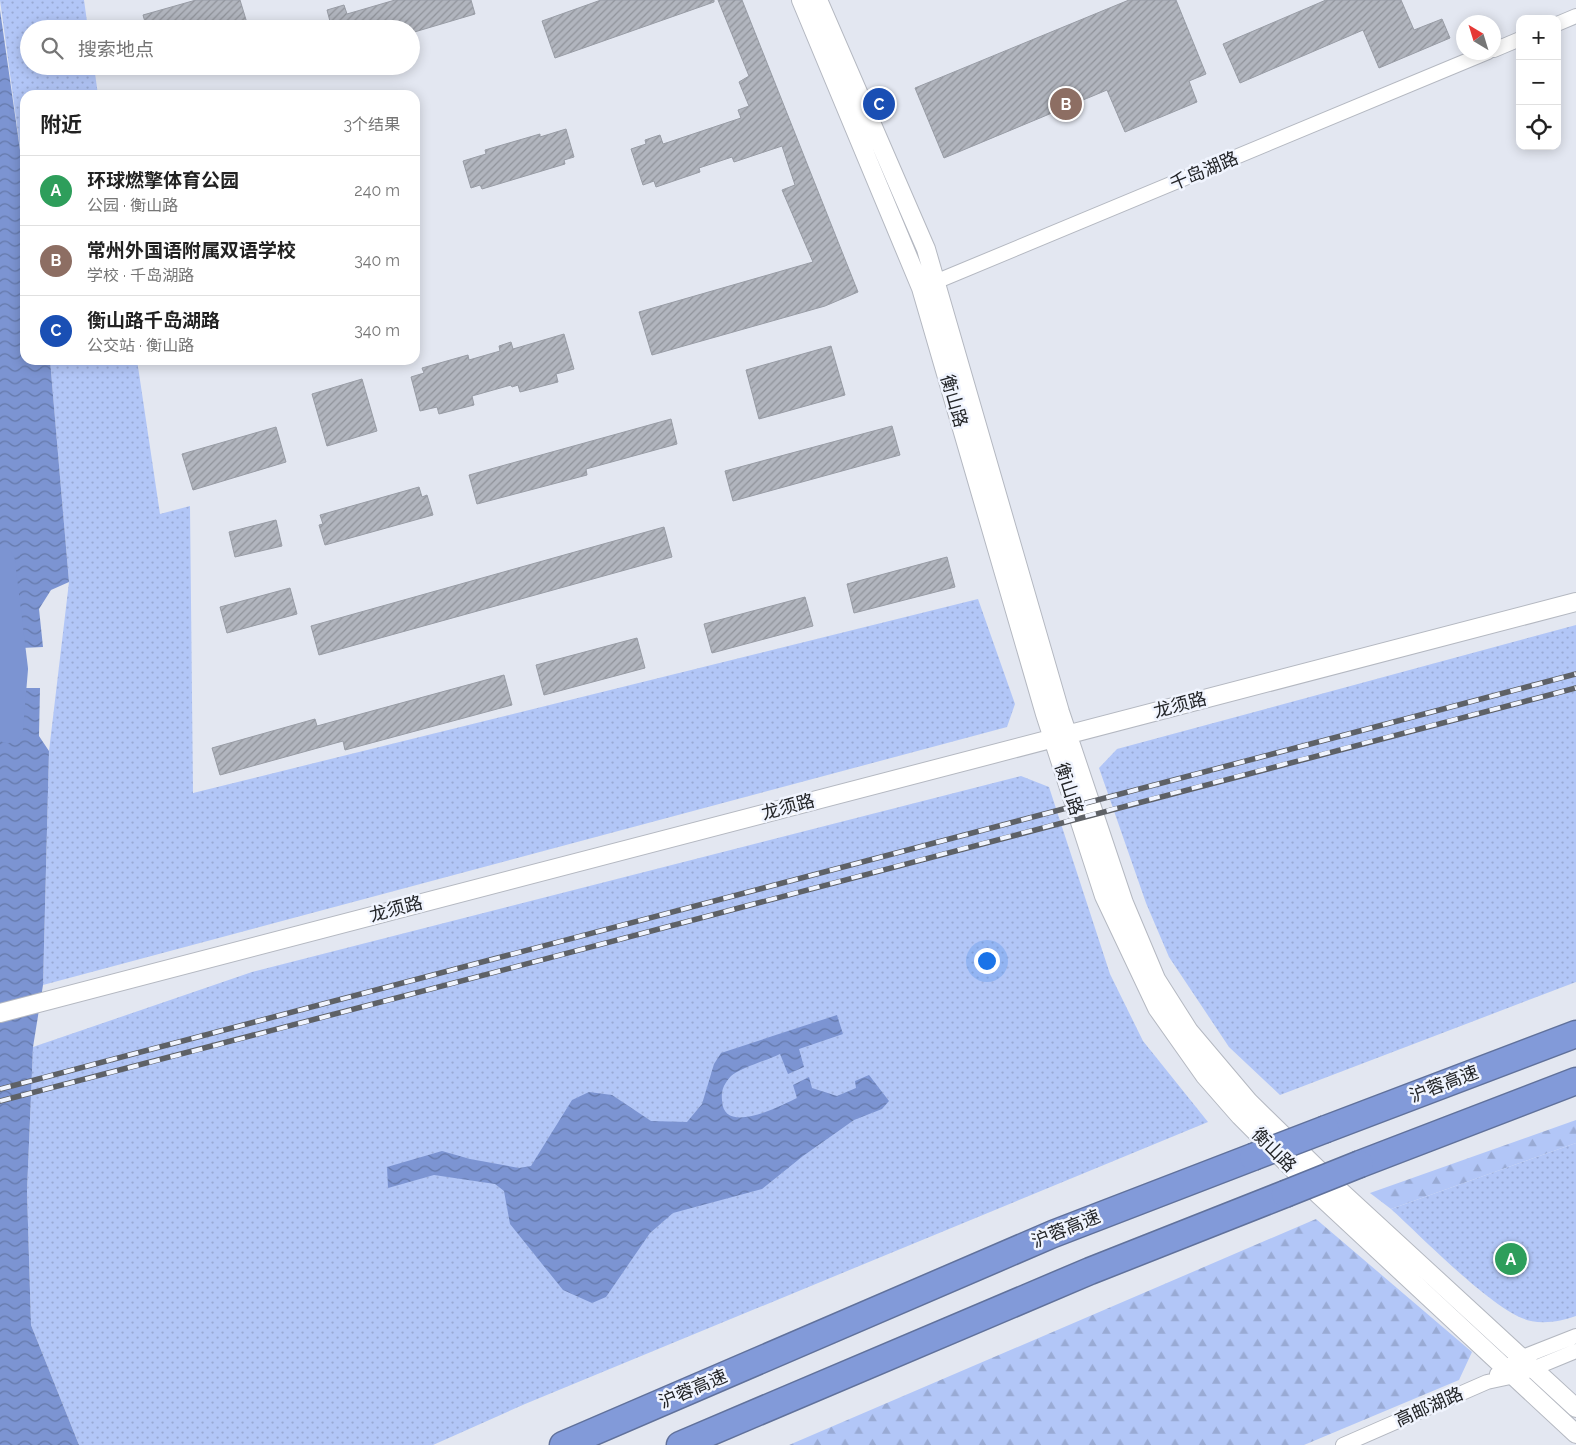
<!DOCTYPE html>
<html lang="zh">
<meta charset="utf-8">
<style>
body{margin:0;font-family:Raleway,"Noto Sans SC",sans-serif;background:#f6f6f6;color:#222}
.controls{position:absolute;right:15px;top:15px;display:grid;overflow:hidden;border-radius:10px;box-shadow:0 2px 12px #0003}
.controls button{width:45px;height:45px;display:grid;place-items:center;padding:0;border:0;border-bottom:1px solid #e0e0e0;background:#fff;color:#222;font:25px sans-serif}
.compass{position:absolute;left:1456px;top:15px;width:45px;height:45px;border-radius:50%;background:#fff;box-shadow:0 2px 12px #0003;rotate:322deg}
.you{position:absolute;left:986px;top:960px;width:18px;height:18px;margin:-12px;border:4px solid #fff;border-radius:50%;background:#1a73e8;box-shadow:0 0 0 8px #1a73e833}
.badge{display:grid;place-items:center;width:32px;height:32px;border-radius:50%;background:#0f766e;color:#fff;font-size:16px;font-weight:700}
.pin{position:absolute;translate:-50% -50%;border:2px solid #fff;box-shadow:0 1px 5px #0006}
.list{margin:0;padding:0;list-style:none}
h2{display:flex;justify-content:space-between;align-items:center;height:65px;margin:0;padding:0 20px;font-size:21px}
h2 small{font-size:16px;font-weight:400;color:#767676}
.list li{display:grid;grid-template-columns:32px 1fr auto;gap:15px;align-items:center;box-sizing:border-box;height:70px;padding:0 20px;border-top:1px solid #e0e0e0}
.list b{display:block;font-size:19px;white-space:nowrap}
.list p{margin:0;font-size:16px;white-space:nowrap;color:#767676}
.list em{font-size:16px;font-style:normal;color:#767676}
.icon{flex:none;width:28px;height:28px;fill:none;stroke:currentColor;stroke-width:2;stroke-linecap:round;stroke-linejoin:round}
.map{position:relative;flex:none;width:1576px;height:1445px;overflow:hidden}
.search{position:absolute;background:#fff;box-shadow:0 2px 12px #0003;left:20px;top:20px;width:400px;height:55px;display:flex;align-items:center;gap:12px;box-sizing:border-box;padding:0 18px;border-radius:28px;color:#767676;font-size:19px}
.panel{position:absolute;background:#fff;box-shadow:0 2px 12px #0003;left:20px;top:90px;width:400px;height:275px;border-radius:15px}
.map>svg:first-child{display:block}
.forest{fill:url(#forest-firs)}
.park{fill:url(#park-dots)}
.water{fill:url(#water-waves)}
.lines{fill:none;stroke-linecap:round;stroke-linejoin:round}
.river{stroke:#7c94d2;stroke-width:30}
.building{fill:url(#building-hatch);stroke:#989ca5}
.minor-casing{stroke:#b4b8c1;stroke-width:16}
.tertiary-casing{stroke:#b4b8c1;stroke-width:20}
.motorway-casing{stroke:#60719b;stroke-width:29}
.minor{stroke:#fff;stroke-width:14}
.tertiary{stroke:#fff;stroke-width:18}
.motorway{stroke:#829ad9;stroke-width:26}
.rail-casing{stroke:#5e6166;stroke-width:5.5}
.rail{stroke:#f0f4fe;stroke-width:4;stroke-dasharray:11;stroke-linecap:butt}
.motorway-bridge-casing{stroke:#60719b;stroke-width:29;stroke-linecap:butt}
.motorway-bridge{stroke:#829ad9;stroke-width:26}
.labels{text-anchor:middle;stroke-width:5;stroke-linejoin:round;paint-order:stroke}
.street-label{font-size:18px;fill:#222427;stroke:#f0f4fe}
</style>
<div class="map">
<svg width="1576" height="1445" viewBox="0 0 1576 1445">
<defs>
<pattern id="forest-firs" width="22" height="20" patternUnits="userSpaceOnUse" patternTransform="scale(1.25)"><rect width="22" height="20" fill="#b2c6f7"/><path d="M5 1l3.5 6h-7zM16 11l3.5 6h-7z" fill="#99aad4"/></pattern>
<pattern id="park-dots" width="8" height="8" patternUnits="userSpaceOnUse" patternTransform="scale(1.25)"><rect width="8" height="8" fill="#b2c6f7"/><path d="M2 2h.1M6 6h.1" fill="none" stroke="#99aad4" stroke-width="1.8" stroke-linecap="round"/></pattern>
<pattern id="water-waves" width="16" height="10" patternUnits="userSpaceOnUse" patternTransform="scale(1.25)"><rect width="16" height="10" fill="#7c94d2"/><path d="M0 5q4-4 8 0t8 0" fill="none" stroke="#6579aa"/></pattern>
<pattern id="building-hatch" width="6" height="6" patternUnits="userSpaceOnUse" patternTransform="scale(1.25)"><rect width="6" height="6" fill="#b1b5be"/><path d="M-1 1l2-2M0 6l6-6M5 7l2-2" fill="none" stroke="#90939a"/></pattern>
</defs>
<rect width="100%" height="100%" fill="#e3e7f1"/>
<path class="forest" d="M1576,1120V1143L1391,1209L1370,1193Z
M1316,1219L1472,1352L1459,1380L1304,1445H789Z"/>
<path class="park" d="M0,0H84L88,29H29V66H94L98,95H25V185Z
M50,360H137L160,514L190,506L193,793L978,599L1015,704L1007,727L43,985L49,751L69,582Z
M1576,625V982L1280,1095L1229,1047L1169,957L1146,903L1099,768L1117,749Z
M1021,776L1049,787L1110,974L1143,1041L1208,1122L525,1404L433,1445H79L31,1325L27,1191L33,1047L252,972Z
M1576,1143V1316C1562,1321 1546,1324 1531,1321C1496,1314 1421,1236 1391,1209Z"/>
<path class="water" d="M0,10L25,185V360H50L69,582L51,590L39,609L43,647L0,649Z
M0,688H40L39,736L49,751L43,985L33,1047L27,1191L31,1325L79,1445H0Z
M837,1015L843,1034L799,1049L804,1067L788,1074L780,1054C768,1060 740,1068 731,1076C724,1084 721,1090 722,1100C723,1137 782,1105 797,1098L793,1085L809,1077L812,1088L837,1096L856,1088L855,1081L869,1075L889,1101L882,1109L854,1120L803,1156L762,1189L673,1213L650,1233L606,1297L592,1303L563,1290L510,1224L504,1191L495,1184L434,1175L388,1188L387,1167L442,1151L470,1159L519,1168L531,1166L572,1100L589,1092L612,1095L651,1121L687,1122L702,1104L714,1064L721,1053Z"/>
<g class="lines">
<path class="river" d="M0,562L13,669L8,728"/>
</g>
<path class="building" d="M196,0H240L247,23L229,29H147L143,15Z
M395,0H471L475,14L411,33V29H332L327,10L344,5L347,14Z
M601,0H714V2L555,58L542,21Z
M718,0H742L858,292L825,306L652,355L639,312L813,262L782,190L795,185L782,146L734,162L732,157L699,168L700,172L656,187L654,181L643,185L631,149L646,144L645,140L660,135L663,144L741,118L738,110L749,106L739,82L749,76Z
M1129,0H1176L1206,74L1189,81L1197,102L1125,132L1107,90L944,158L915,88Z
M1326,0H1401L1414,30L1442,19L1450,38L1379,68L1363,30L1240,83L1223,44Z
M566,129L574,157L564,160L565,164L482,189L480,185L471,188L463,161L486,154L485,150L540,134V137Z
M564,334L574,369L556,374L558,382L520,392L518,385L512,387L511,385L472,396L474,405L439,414L437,407L420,411L411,377L424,373L422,368L468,355L469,360L500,351L499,346L511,342L513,349Z
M831,346L845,395L759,419L746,370Z
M362,379L377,431L327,446L312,394Z
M671,419L677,444L586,469L587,475L477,504L469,475Z
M892,426L900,455L733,501L725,471Z
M276,427L286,462L193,490L182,454Z
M419,487L422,497L427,495L433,515L325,545L319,525L323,524L320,515Z
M276,520L282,546L235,557L229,532Z
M664,527L672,557L319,655L311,626Z
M947,557L955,587L854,613L847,584Z
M290,588L297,614L227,633L220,607Z
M805,597L813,626L712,653L704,624Z
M637,638L645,668L544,695L536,665Z
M504,675L512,705L345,750L343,741L220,775L212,748L315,719L317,726Z"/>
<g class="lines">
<defs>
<path id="minor" d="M1557,24L1576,16
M1494,50L1520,39
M928,285L1488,52
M1497,1374L1520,1358L1576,1336
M1343,1445L1487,1382L1515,1376L1576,1351"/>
<path id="tertiary" d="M801,0L921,288L1045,714L1104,896L1157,1008L1205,1076L1240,1116L1319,1195L1576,1434
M818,0L926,249L1060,712L1124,903L1156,979L1189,1031L1249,1102L1336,1187L1576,1408
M0,1013L1576,602"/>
<path id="motorway" d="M1326,1129L1576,1034
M1360,1164L1576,1081
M563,1445L1053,1234L1253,1157
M680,1445L1090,1271L1285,1194"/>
</defs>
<use href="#minor" class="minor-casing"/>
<use href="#tertiary" class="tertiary-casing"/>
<use href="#motorway" class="motorway-casing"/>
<use href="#minor" class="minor"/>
<use href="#tertiary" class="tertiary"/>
<use href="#motorway" class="motorway"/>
<defs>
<path id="rail" d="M0,1089L1576,674
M0,1101C526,966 1050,824 1576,688"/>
</defs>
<use href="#rail" class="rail-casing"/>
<use href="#rail" class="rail"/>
<defs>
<path id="motorway-bridge" d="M1253,1157L1326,1129
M1285,1194L1360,1164"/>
</defs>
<use href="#motorway-bridge" class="motorway-bridge-casing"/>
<use href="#motorway-bridge" class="motorway-bridge"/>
</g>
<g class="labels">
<g class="street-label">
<text transform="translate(1204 171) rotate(-23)" y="6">千岛湖路</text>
<text transform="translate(954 401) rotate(74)" y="6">衡山路</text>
<text transform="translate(1180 705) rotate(-15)" y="6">龙须路</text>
<text transform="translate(1069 789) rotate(72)" y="6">衡山路</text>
<text transform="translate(788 807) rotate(-15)" y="6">龙须路</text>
<text transform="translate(396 909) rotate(-15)" y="6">龙须路</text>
<text transform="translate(1444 1084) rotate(-21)" y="6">沪蓉高速</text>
<text transform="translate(1274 1150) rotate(45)" y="6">衡山路</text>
<text transform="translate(1066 1229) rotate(-22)" y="6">沪蓉高速</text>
<text transform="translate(693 1389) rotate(-23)" y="6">沪蓉高速</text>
<text transform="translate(1429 1407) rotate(-24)" y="6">高邮湖路</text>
</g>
</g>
</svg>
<div class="controls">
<button>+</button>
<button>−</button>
<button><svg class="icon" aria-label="locate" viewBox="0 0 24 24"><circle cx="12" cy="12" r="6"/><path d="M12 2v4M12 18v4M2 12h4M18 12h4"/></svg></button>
</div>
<svg class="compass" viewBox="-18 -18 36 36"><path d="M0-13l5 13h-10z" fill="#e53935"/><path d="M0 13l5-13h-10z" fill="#767676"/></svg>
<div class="you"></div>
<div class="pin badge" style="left:1511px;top:1259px;background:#2e9e5b">A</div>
<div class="pin badge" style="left:1066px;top:104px;background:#8d6e63">B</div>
<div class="pin badge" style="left:879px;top:104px;background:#1a4fb4">C</div>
<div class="search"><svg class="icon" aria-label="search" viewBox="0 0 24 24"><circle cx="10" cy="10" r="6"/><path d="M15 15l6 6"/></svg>搜索地点</div>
<section class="panel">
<h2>附近<small>3个结果</small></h2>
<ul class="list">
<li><span class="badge" style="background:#2e9e5b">A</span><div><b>环球燃擎体育公园</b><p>公园 · 衡山路</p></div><em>240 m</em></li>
<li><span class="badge" style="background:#8d6e63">B</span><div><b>常州外国语附属双语学校</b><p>学校 · 千岛湖路</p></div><em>340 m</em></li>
<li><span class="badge" style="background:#1a4fb4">C</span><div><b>衡山路千岛湖路</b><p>公交站 · 衡山路</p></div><em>340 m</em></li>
</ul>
</section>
</div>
